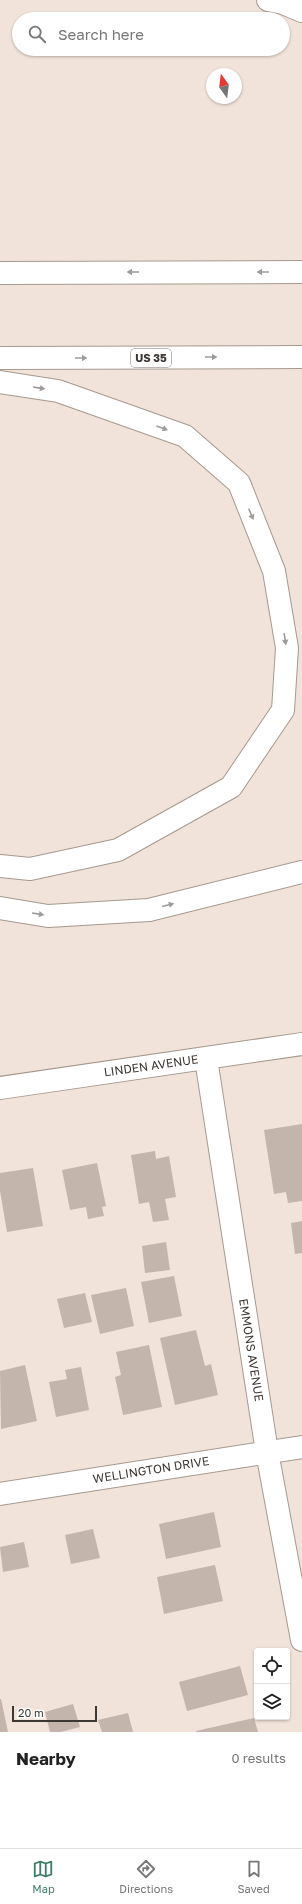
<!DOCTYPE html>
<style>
body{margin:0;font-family:"Golos Text",sans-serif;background:#f6f6f6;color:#222}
.controls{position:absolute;right:12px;bottom:12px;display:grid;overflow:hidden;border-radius:4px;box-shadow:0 1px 3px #0004}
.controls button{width:36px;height:36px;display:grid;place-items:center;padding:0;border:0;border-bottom:1px solid #e0e0e0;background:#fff;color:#222;font:20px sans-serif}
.compass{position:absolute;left:206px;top:68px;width:36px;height:36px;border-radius:50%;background:#fff;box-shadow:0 1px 3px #0004;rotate:346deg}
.scale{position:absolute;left:12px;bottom:10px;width:85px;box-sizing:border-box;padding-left:4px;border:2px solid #3d3733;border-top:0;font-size:11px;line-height:14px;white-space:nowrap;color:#3d3733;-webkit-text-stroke:3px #fff;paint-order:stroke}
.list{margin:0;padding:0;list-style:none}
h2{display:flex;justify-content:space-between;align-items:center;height:52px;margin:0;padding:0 16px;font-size:17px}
h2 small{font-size:13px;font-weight:400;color:#767676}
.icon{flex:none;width:22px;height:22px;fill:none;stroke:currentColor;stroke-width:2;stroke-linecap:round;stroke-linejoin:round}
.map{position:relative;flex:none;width:302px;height:1732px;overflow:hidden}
.search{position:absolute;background:#fff;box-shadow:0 1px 3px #0004;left:12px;right:12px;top:12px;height:44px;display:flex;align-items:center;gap:10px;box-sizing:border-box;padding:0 14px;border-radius:22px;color:#767676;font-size:15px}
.sheet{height:116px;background:#fff}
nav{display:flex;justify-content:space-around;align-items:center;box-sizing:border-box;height:56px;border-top:1px solid #e0e0e0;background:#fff;font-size:11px;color:#767676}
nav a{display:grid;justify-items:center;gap:2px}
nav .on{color:#3f7d6a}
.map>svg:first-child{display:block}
.building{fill:#c3b5ab}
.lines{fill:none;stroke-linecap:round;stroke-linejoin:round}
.minor-casing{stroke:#a6998f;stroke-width:24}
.major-casing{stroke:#a6998f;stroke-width:24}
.highway-casing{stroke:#a6998f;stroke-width:24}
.minor{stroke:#fff;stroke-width:22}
.major{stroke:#fff;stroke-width:22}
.highway{stroke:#fff;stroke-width:22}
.oneway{fill:#9e9b99}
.labels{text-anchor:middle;stroke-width:4;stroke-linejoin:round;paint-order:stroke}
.shield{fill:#fff;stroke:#777370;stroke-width:1}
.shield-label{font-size:11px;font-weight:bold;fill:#3d3733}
.street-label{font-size:12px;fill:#3d3733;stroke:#fff}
</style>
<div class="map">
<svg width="302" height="1732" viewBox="0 0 302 1732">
<rect width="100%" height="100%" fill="#f1e3d9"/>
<path class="building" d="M302,1124V1201L288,1203L286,1192L274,1194L264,1130Z
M155,1151L156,1159L169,1156L176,1197L165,1199L169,1220L153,1222L149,1202L139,1204L131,1155Z
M97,1163L106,1206L102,1207L104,1216L88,1219L86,1207L70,1210L62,1170Z
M33,1168L43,1226L7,1232L0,1191V1173Z
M302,1221V1253L295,1254L291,1223Z
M166,1242L170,1270L145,1273L142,1246Z
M174,1276L182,1316L149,1323L141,1282Z
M126,1288L134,1326L100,1334L91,1295Z
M85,1293L92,1322L64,1328L57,1299Z
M196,1330L205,1366L211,1364L218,1395L175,1405L160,1338Z
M149,1345L162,1407L123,1415L115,1377L121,1375L116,1352Z
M25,1365L37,1421L1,1429L0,1371Z
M81,1367L89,1410L56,1417L49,1382L67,1379L65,1370Z
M214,1512L221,1547L166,1559L159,1524Z
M93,1529L100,1558L71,1564L65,1535Z
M24,1542L29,1567L3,1572L0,1547Z
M215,1565L223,1601L164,1614L157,1577Z
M240,1666L248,1695L187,1711L179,1682Z
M0,1699H1L8,1732H0Z
M73,1704L80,1727L61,1732H50L45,1712Z
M128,1713L133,1732H102L98,1720Z
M254,1718L258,1732H196V1731Z"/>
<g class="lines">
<defs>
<path id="minor" d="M206,1059L267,1452L302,1640
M0,1494L302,1447"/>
<path id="major" d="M0,1088L302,1044"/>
<path id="highway" d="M268,0L283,3L302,11
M0,273L302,272
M0,358L302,357
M0,382L58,391L185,436L239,483L274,571L287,648L283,710L231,787L118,850L30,869L0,866
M0,908L48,916L149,910L302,872"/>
</defs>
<use href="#minor" class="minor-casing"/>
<use href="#major" class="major-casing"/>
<use href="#highway" class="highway-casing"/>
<use href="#minor" class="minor"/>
<use href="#major" class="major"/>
<use href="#highway" class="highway"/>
</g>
<defs><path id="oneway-solid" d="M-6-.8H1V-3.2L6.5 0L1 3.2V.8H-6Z"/></defs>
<g class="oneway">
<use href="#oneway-solid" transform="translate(133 272) rotate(180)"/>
<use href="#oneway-solid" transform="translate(263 272) rotate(180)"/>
<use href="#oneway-solid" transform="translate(211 357)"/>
<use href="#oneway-solid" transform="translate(81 358)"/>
<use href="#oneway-solid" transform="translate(39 388) rotate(9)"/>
<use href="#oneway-solid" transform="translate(162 428) rotate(20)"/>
<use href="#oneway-solid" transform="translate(251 514) rotate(68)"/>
<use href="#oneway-solid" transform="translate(285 639) rotate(81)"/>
<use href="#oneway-solid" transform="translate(168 905) rotate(-14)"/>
<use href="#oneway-solid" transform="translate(38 914) rotate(9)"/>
</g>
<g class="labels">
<rect class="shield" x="131" y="349" width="40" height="18" rx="3"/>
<g class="shield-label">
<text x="151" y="362">US 35</text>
</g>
<g class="street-label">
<text transform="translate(151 1066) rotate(-8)" y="4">LINDEN AVENUE</text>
<text transform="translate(251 1350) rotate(81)" y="4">EMMONS AVENUE</text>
<text transform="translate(151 1470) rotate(-9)" y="4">WELLINGTON DRIVE</text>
</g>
</g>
</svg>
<div class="controls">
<button><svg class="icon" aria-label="locate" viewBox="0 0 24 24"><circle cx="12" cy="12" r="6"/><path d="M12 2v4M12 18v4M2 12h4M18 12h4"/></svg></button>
<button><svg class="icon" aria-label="layers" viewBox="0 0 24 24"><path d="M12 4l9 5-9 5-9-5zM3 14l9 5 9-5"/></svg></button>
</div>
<svg class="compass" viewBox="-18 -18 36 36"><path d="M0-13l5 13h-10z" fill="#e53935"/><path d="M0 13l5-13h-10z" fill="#767676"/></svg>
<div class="scale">20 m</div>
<div class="search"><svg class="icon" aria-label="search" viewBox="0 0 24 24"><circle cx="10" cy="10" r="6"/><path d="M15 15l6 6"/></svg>Search here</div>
</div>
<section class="sheet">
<h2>Nearby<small>0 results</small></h2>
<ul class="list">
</ul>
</section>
<nav>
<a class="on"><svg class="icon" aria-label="map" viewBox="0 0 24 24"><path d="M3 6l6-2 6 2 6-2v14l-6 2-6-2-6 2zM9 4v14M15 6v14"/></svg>Map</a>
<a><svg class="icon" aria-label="directions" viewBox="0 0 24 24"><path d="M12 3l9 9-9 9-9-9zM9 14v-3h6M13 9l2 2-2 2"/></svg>Directions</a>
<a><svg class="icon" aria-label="saved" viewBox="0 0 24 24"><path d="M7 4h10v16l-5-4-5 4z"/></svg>Saved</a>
</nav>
